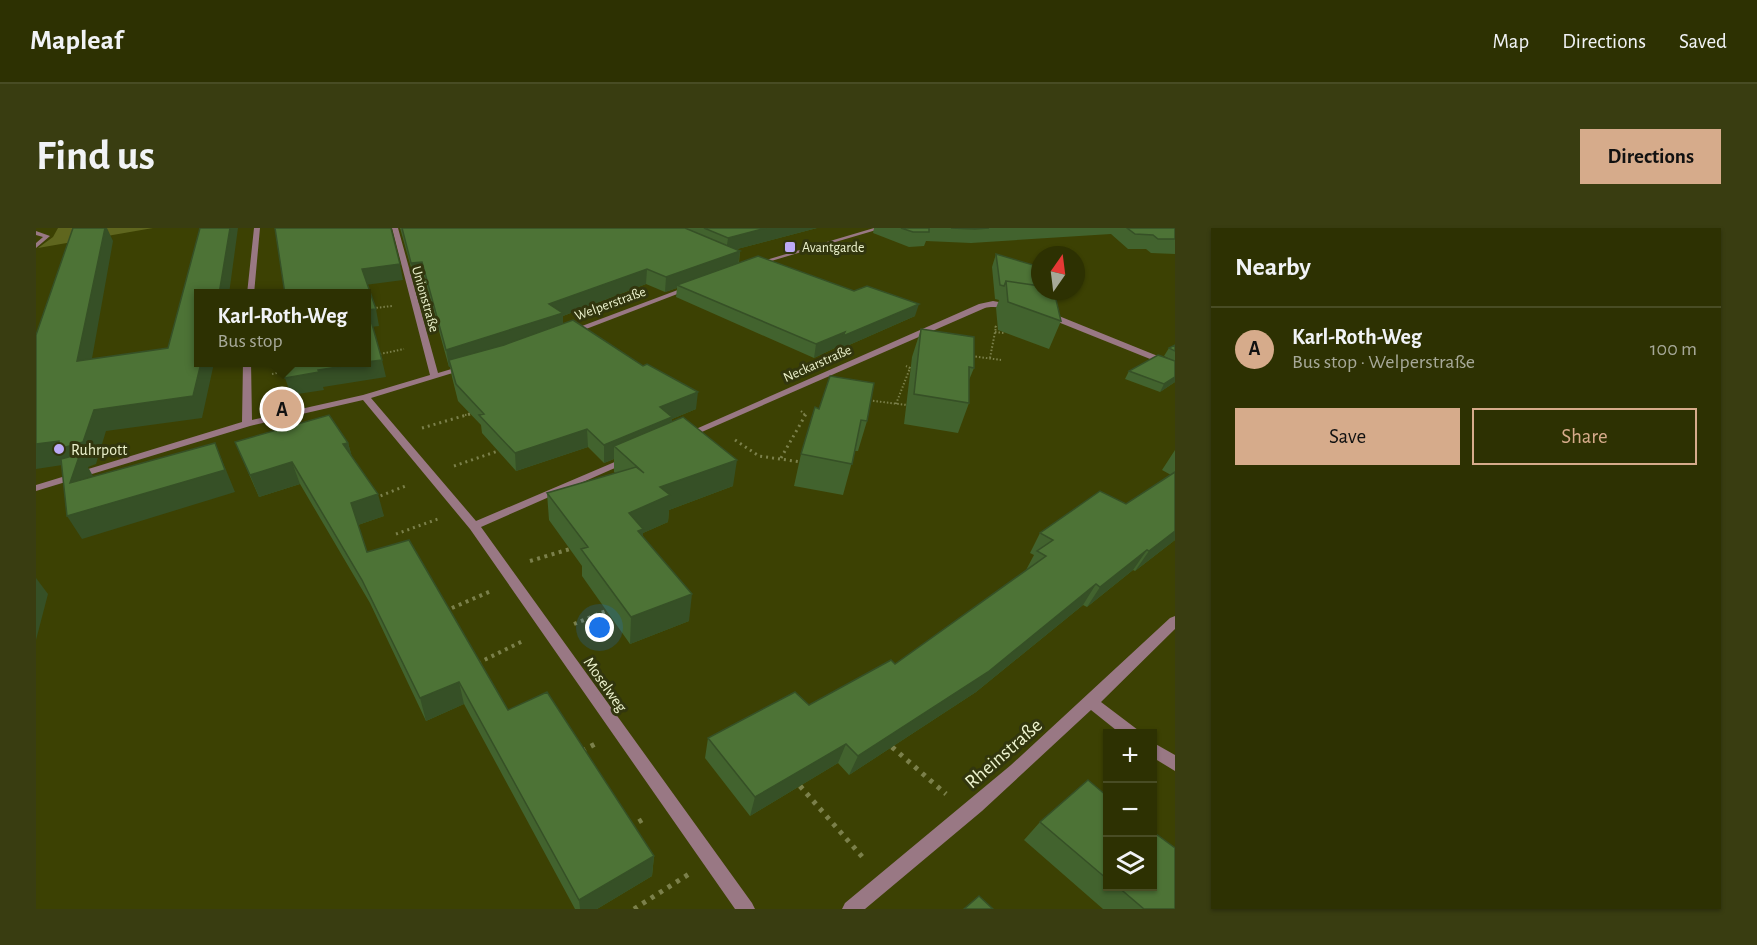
<!DOCTYPE html>
<meta charset="utf-8">
<style>
body{margin:0;font-family:"Alegreya Sans",sans-serif;background:#393d11;color:#f1f3f6}
.controls{position:absolute;right:18px;bottom:18px;display:grid;overflow:hidden;border-radius:0px;box-shadow:0 2px 4px #0004}
.controls button{width:54px;height:54px;display:grid;place-items:center;padding:0;border:0;border-bottom:2px solid #484c24;background:#2d3102;color:#f1f3f6;font:30px sans-serif}
.compass{position:absolute;left:995px;top:18px;width:54px;height:54px;border-radius:50%;background:#2d3102;box-shadow:0 2px 4px #0004;rotate:14deg}
.you{position:absolute;left:564px;top:400px;width:21px;height:21px;margin:-15px;border:4px solid #fff;border-radius:50%;background:#1a73e8;box-shadow:0 0 0 9px #1a73e833}
.badge{display:grid;place-items:center;width:39px;height:39px;border-radius:50%;background:#d6ab8b;color:#111;font-size:20px;font-weight:700}
.pin{position:absolute;translate:-50% -50%;border:3px solid #fff;box-shadow:0 2px 6px #0006}
.popup{position:absolute;left:158px;top:61px;width:177px;height:78px;box-sizing:border-box;display:grid;place-content:center;border-radius:0px;background:#2d3102;filter:drop-shadow(0 2px 4px #0005);font-size:20px;white-space:nowrap;color:#a7a999}
.popup b{font-size:22px;color:#f1f3f6}
.popup::after{content:'';position:absolute;left:50%;top:100%;margin-left:-12px;border:12px solid transparent;border-top-color:#2d3102}
.list{margin:0;padding:0;list-style:none}
h2{display:flex;justify-content:space-between;align-items:center;height:78px;margin:0;padding:0 24px;font-size:26px}
h2 small{font-size:20px;font-weight:400;color:#a7a999}
.list li{display:grid;grid-template-columns:39px 1fr auto;gap:18px;align-items:center;box-sizing:border-box;height:84px;padding:0 24px;border-top:2px solid #484c24}
.list b{display:block;font-size:22px;white-space:nowrap}
.list p{margin:0;font-size:20px;white-space:nowrap;color:#a7a999}
.list em{font-size:20px;font-style:normal;color:#a7a999}
.actions{display:flex;gap:12px;padding:18px 24px}
.actions a{flex:1;padding:14px 0;border:2px solid #d6ab8b;border-radius:0px;text-align:center;font-size:21px;color:#d6ab8b}
.actions .main{background:#d6ab8b;color:#111}
.icon{flex:none;width:33px;height:33px;fill:none;stroke:currentColor;stroke-width:2;stroke-linecap:round;stroke-linejoin:round}
.map{position:relative;flex:none;width:1139px;height:681px;overflow:hidden;border-radius:0px}
header{display:flex;align-items:center;gap:36px;box-sizing:border-box;height:84px;padding:0 30px;background:#2d3102;border-bottom:2px solid #484c24}
header strong{font-size:28px}
nav{display:flex;gap:33px;margin-inline-start:auto;font-size:21px}
.intro{display:flex;align-items:center;justify-content:space-between;box-sizing:border-box;height:144px;padding:0 36px}
h1{margin:0;font-size:42px}
.button{padding:15px 27px;border-radius:0px;background:#d6ab8b;color:#111;font-size:21px;font-weight:700}
main{display:flex;gap:36px;padding:0 36px}
aside{flex:1;background:#2d3102;border-radius:0px;box-shadow:0 2px 4px #0004}
.map>svg:first-child{display:block}
.green{fill:#5f661e}
.lines{fill:none;stroke-linecap:round;stroke-linejoin:round}
.path-far3{stroke:#7b804b;stroke-width:2;stroke-dasharray:1.5 2;stroke-linecap:butt}
.path-far2{stroke:#7b804b;stroke-width:3;stroke-dasharray:2 4;stroke-linecap:butt}
.path-far1{stroke:#7b804b;stroke-width:4;stroke-dasharray:3 4.5;stroke-linecap:butt}
.path{stroke:#7b804b;stroke-width:5;stroke-dasharray:4 6;stroke-linecap:butt}
.minor{fill:#997884;fill-rule:evenodd}
.wall{fill:#42632e}
.shaded-wall{fill:#365026}
.building{fill:#4d7336;stroke:#365026;stroke-width:1.5}
.poi-dot{fill:#bcaaf6;stroke:#32360e;stroke-width:2}
.labels{text-anchor:middle;stroke-width:6;stroke-linejoin:round;paint-order:stroke}
.far-poi-label{font-size:14px;fill:#edf3ce;stroke:#32360e;text-anchor:start}
.far-street-label{font-size:14px;fill:#edf3ce;stroke:#32360e}
.poi-label{font-size:16px;fill:#edf3ce;stroke:#32360e;text-anchor:start}
.street-label{font-size:16px;fill:#edf3ce;stroke:#32360e}
.near-street-label{font-size:20px;fill:#edf3ce;stroke:#32360e}
</style>
<header>
<strong>Mapleaf</strong>
<nav><a>Map</a><a>Directions</a><a>Saved</a></nav>
</header>
<div class="intro"><h1>Find us</h1><a class="button">Directions</a></div>
<main>
<div class="map">
<svg width="1139" height="681" viewBox="0 0 1139 681">
<rect width="100%" height="100%" fill="#3c4103"/>
<path class="green" d="M22,0H117L2,20L17,9Z"/>
<g class="lines">
<path class="path-far3" d="M330,81L356,78
M959,104L968,105
M936,128L965,132
M330,129L368,121
M954,130L960,99L958,98
M236,146L252,143
M830,172L871,177
M860,176L874,140L870,138
M765,183L769,187
M429,187L434,186"/>
<path class="path-far2" d="M386,200L434,186
M699,212L723,228L765,234
M745,230L770,186
M418,238L462,223
M339,270L372,257
M360,306L402,291"/>
<path class="path-far1" d="M494,333L534,321
M409,383L455,363
M538,396L570,383
M442,435L489,412"/>
<path class="path" d="M856,519L910,566
M546,523L561,515
M764,558L830,633
M594,599L611,589
M598,681L653,646"/>
<path class="minor" d="M218,0H224L218,66H211Z
M356,0H362L402,145L429,137L433,140L335,170L440,293L588,230H596L597,232L445,299L716,675L719,681H699L434,301L327,172L214,198L0,263V257L206,194L207,134H215L216,192L327,167L394,147Z
M838,0H847L718,38L713,37Z
M0,3L14,8L0,20V15L7,9L0,7Z
M655,57L658,59L657,60L537,106L530,104Z
M957,73L980,77C972,82 958,77 949,80L652,210L649,211L644,208L943,76Z
M1007,84H1013L1139,135V141L1007,88Z
M1139,388V401L1065,474L1102,502L1104,506H1085L1055,482L946,583L829,681H806L809,675L975,537L1134,390Z
M1116,514L1139,527V543L1116,529Z"/>
</g>
<path class="wall" d="M364,0H781L701,21L704,23L703,35L879,88L804,121L805,117L778,130L640,69L641,60L629,64L610,56L527,88V96L660,181L636,191V194L697,258L633,282L632,294L607,305V308L653,393L594,416L546,348V338L513,292L511,265L579,245L578,244V231L568,235L552,219L480,243L446,205L445,197L422,173L416,149L414,139H413L388,49L378,50Z
M838,0H1139V26L1115,25L1110,21H1092L1075,6L935,15L890,13L888,18L873,19L837,5Z
M960,26L1004,63L1025,93L1013,121L962,102L960,80L963,72L959,71L956,39Z
M885,101L938,140L933,152V175L922,205L868,196L876,129Z
M1139,117V154L1124,164L1089,151L1093,143L1138,133L1128,128L1133,120Z
M783,181L831,193L822,223H819L807,267L758,258L765,226Z
M199,214L312,215L316,229L348,288L322,297L331,324L472,482L618,628L616,648L561,681H539L428,476L390,493L334,375L264,256L223,269Z
M1139,222V312L1099,343L1097,342L1051,379L1047,377L940,464L813,547L802,535L714,588L669,530L672,510L773,477L859,436L990,342L998,327L994,325L1004,305L1090,276L1135,247L1126,242Z
M1071,568V658H1116L1139,681H1067L988,612L1004,594Z"/>
<path class="shaded-wall" d="M69,0H71L77,13L52,153L41,133Z
M194,0H202L193,66H183Z
M730,0H781L690,24L692,10Z
M704,23L702,38L641,57V60L629,64L630,49Z
M386,34L388,49L378,50L375,35Z
M364,36L367,52L329,57L326,41Z
M611,41L610,56L527,88V101L413,132L414,139H413L410,122L513,76Z
M883,76L879,88L804,121L805,117L778,130L780,116L809,104Z
M340,81L343,98L335,99L332,82Z
M346,132L350,149L287,159L288,162L255,167L249,150L282,142Z
M165,135H178L166,190L70,203L60,236L52,239L57,248L34,255L33,236L0,241V216L58,182Z
M1139,149V154L1124,164L1128,156Z
M662,164L660,181L636,191L635,206L578,218V231L568,235V217L624,179Z
M551,201L552,219L480,243L479,225Z
M179,215L199,264L46,311L31,288Z
M312,215L318,236L307,216Z
M701,232L697,258L633,282L632,294L607,305L606,328L593,285L624,259Z
M256,234L264,256L223,269L214,247Z
M342,266L348,288L322,297L315,275Z
M1139,303V312L1099,343L1113,323Z
M1111,322L1097,342L1051,379L1064,359Z
M0,350L12,366L0,412Z
M1060,356L1047,377L940,464L813,547L822,528Z
M656,366L653,393L594,416L595,389Z
M423,454L428,476L390,493L384,470Z
M810,516L802,535L714,588L719,569Z
M618,628L616,648L561,681H544L543,672Z"/>
<path class="building" d="M37,0H69L41,133L132,120L164,0H194L183,66H162V135H165L157,168L58,182L47,214L23,221V213L0,216V107Z
M239,0H355L364,36L326,41L340,81L332,82L346,132L330,134V66H249Z
M366,0H649L704,23L630,49L611,41L513,76L527,85L410,122L386,34L375,35Z
M668,0H730L692,10Z
M865,0H893V4H877Z
M915,0H953L939,1Z
M1091,0H1139V11H1122L1117,7L1099,6Z
M960,26L1004,39V58L970,53L968,58L964,57Z
M722,28L818,63L831,58L883,76L807,108L809,104L780,116L641,57Z
M970,53L1004,58V63H1018L1025,93L972,74Z
M537,92L607,138L611,136L662,164L624,179L636,189L568,217L551,201L479,225L443,187L448,186L420,156L413,132L468,117Z
M885,101L938,109V140L933,139V175L878,166Z
M1139,117V123L1133,120Z
M1122,127L1139,133V149L1128,156L1093,143Z
M247,135H327L282,142L283,144L249,150Z
M794,148L838,155L831,193L825,192L816,236L765,226L779,179L783,181Z
M293,187L312,215L307,216L342,266L315,275L331,324L373,312L472,482L511,464L618,628L543,672L423,454L384,470L326,352L256,234L214,247L199,214Z
M647,189L701,232L624,259L634,267L593,285L607,301L602,303L656,366L595,389L545,321L552,319L511,265L600,239L608,245L578,218Z
M179,215L189,242L31,288L25,231L44,226L34,255Z
M1139,244V303L1113,323L1111,322L1064,359L1060,356L952,444L822,528L810,516L719,569L672,510L759,464L773,477L855,432L859,436L1010,328L1001,323L1017,312L1004,305L1064,263L1090,276Z
M1052,552L1071,568V651L1004,594Z
M1116,603L1139,620V681H1108L1081,658H1116Z
M943,668L957,681H928Z"/>
<g class="poi-dot">
<rect x="748" y="13" width="12" height="12" rx="3"/>
<circle cx="23" cy="221" r="6"/>
</g>
<g class="labels">
<g class="far-poi-label">
<text x="766" y="24">Avantgarde</text>
</g>
<g class="far-street-label">
<text transform="translate(390 71) rotate(74)" y="5">Unionstraße</text>
<text transform="translate(574 75) rotate(-20)" y="5">Welperstraße</text>
<text transform="translate(781 135) rotate(-24)" y="5">Neckarstraße</text>
</g>
<g class="poi-label">
<text x="35" y="227">Ruhrpott</text>
</g>
<g class="street-label">
<text transform="translate(570 456) rotate(55)" y="6">Moselweg</text>
</g>
<g class="near-street-label">
<text transform="translate(967 525) rotate(-41)" y="7">Rheinstraße</text>
</g>
</g>
</svg>
<div class="controls">
<button>+</button>
<button>−</button>
<button><svg class="icon" aria-label="layers" viewBox="0 0 24 24"><path d="M12 4l9 5-9 5-9-5zM3 14l9 5 9-5"/></svg></button>
</div>
<svg class="compass" viewBox="-18 -18 36 36"><path d="M0-13l5 13h-10z" fill="#e53935"/><path d="M0 13l5-13h-10z" fill="#a7a999"/></svg>
<div class="you"></div>
<div class="pin badge" style="left:246px;top:181px">A</div>
<div class="popup"><b>Karl-Roth-Weg</b>Bus stop</div>
</div>
<aside>
<h2>Nearby<small></small></h2>
<ul class="list">
<li><span class="badge">A</span><div><b>Karl-Roth-Weg</b><p>Bus stop · Welperstraße</p></div><em>100 m</em></li>
</ul>
<div class="actions"><a class="main">Save</a><a>Share</a></div>
</aside>
</main>
